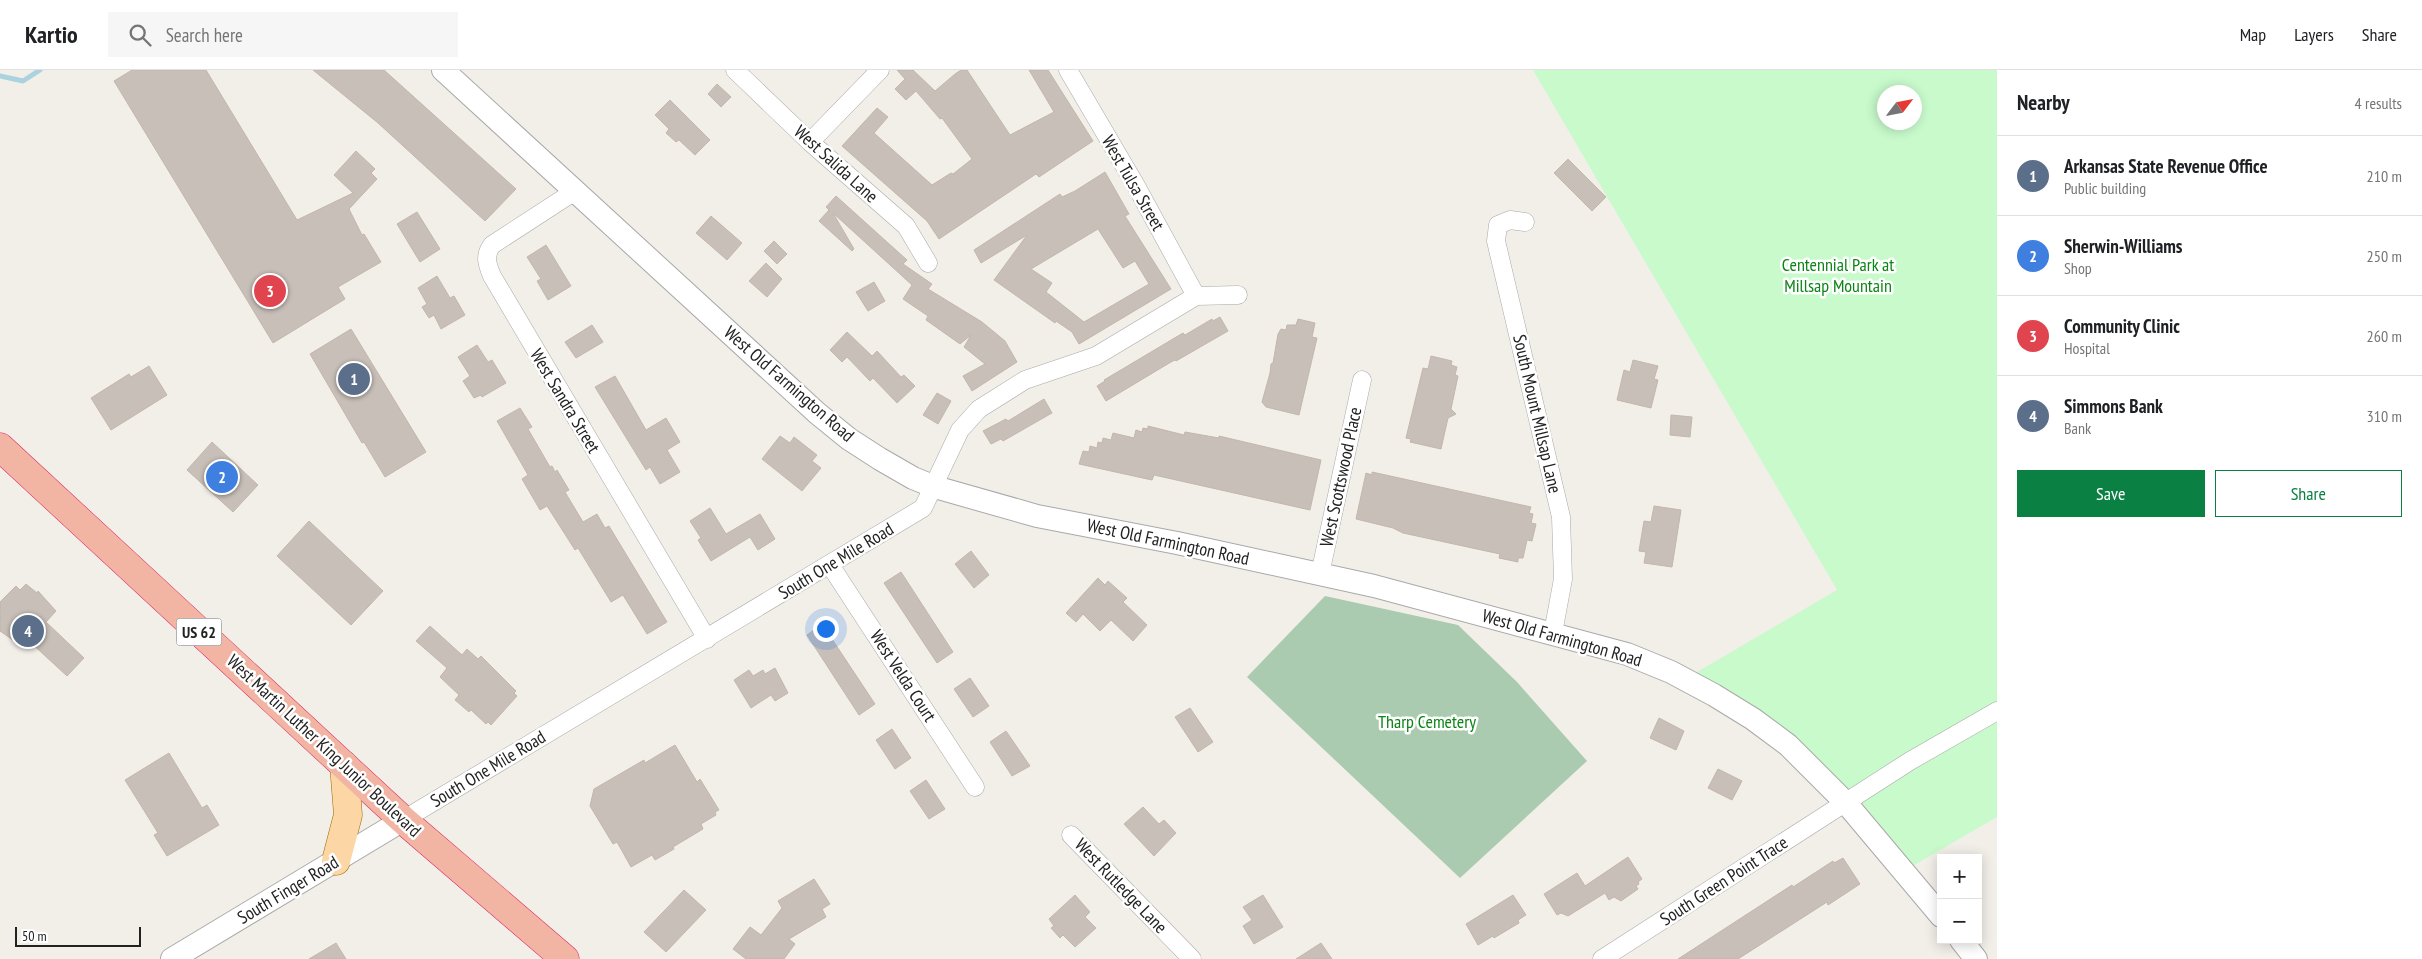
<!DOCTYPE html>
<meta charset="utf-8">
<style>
body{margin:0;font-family:"PT Sans Narrow",sans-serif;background:#f6f6f6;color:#202124}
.controls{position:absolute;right:15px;bottom:15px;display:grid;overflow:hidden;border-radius:0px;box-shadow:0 2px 12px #0003}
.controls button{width:45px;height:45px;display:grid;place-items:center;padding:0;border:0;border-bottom:1px solid #e0e0e0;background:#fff;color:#202124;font:25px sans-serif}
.compass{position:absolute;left:1877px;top:15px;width:45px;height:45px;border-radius:50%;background:#fff;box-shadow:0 2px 12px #0003;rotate:58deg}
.scale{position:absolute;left:15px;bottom:12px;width:126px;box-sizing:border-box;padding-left:5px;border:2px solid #222;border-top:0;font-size:14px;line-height:18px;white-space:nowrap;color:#222;-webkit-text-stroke:4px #fff;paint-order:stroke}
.you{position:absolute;left:825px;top:558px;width:18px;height:18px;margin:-12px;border:4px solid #fff;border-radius:50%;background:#1a73e8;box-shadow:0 0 0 8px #1a73e833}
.badge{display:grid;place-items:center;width:32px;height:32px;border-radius:50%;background:#0b8043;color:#fff;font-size:16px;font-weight:700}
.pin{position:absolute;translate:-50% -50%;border:2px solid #fff;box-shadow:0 1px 5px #0006}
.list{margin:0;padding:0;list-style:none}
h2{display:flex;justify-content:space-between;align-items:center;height:65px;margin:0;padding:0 20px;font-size:21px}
h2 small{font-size:16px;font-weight:400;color:#757577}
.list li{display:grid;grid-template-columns:32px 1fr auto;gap:15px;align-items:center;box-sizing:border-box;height:80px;padding:0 20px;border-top:1px solid #e0e0e0}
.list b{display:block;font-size:19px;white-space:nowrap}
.list p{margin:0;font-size:16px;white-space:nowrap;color:#757577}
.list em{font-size:16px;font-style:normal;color:#757577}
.actions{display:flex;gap:10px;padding:15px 20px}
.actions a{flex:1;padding:11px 0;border:1px solid #0b8043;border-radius:0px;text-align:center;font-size:18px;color:#0b8043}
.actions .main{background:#0b8043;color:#fff}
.icon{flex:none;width:28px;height:28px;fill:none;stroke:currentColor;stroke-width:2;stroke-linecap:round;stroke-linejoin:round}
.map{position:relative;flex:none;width:1997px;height:889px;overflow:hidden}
header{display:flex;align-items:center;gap:30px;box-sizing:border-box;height:70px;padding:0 25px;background:#fff;border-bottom:1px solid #e0e0e0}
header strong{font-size:24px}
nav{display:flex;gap:28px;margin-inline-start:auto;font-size:18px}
.search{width:350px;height:45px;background:#f6f6f6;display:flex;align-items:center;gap:12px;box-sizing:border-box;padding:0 18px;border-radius:0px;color:#757577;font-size:19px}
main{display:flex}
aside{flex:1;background:#fff}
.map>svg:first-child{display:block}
.cemetery{fill:#aacbaf}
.park{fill:#c8facc;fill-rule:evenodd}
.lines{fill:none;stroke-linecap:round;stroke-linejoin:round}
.stream{stroke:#aad3df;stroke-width:5}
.building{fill:#c7bfb8;stroke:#c4b6ab;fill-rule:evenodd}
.minor-casing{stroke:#a9a9a9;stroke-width:19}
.tertiary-casing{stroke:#a9a9a9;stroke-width:24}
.primary-casing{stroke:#a06b00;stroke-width:29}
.trunk-casing{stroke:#dc2a67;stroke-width:29}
.minor{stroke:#fff;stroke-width:18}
.tertiary{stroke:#fff;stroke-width:22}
.primary{stroke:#fcd6a4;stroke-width:28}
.trunk{stroke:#f2b4a3;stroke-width:28}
.labels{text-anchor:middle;stroke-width:5;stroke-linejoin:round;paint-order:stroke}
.shield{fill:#fff;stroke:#646464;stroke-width:1}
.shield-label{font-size:16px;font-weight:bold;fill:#222}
.street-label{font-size:18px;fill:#222;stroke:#fff}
.park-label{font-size:18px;fill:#0c8416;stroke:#fff}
</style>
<header>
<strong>Kartio</strong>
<div class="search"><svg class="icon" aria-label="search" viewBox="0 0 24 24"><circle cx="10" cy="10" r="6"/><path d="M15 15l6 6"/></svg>Search here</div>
<nav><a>Map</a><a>Layers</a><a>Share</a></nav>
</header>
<main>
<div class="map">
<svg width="1997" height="889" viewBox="0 0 1997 889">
<rect width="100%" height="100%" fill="#f2efe9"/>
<path class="cemetery" d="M1325,526L1458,555L1517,612L1587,691L1460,808L1247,607Z"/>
<path class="park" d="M1533,0H1997V747L1904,801L1846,733L1685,609L1837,520ZM1884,22H1914V52H1884Z"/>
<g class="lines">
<path class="stream" d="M0,6L23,11L40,0"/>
</g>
<path class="building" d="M132,0H206L297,150L353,123L334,105L356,81L375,99L371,103L377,109L349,139L362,165L364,164L381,192L338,217L345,229L273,273L114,11Z
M313,0H384L516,119L485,151L378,53Z
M897,0H913L935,21L955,4L961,0H967L1010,65L1054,42L1029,0H1048L1093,71L1039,107L1036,104L939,169L927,151L842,76L877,38L888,47L874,63L932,115L951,103L953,104L972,89L942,48L940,49L916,21L906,30L895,19L905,9Z
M717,14L731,27L721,37L708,24Z
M670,30L710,70L695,85L679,70L676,72L666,63L669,59L655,45Z
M1568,89L1606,127L1592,141L1554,103Z
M1105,102L1129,144L1125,146L1171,219L1079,274L1072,262L1056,251L1055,253L994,210L1027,165L981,193L974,180L1060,124L1062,127L1075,121ZM1098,159L1123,198L1135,191L1149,214L1084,252L1046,222L1052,213L1031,199Z
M836,126L907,190L903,194L932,214L928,219L982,252L1005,271L1017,292L972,321L963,306L985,294L964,277L971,265L960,274L926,250L928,246L903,229L912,215L833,143L854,179L852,181L819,151L829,140L826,137Z
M417,142L440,179L420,192L397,154Z
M711,146L742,173L727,190L696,163Z
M774,171L787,184L777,194L764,181Z
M546,175L571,216L548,230L537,211L541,209L527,187Z
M766,193L782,209L767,227L749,211Z
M437,206L450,228L454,226L465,245L441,259L434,245L429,248L422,237L427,234L418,218Z
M874,212L885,231L868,241L856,222Z
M1220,247L1228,261L1176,291L1175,290L1171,292L1106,331L1097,316L1105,311L1104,310L1183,263L1185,265L1212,249L1213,251Z
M1298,249L1315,253L1312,267L1317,268L1299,345L1266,337L1262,332L1270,303L1271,294L1273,293L1278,264L1281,259L1286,260L1287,255H1296Z
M592,255L603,272L576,288L565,272Z
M351,259L426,382L385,407L364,372L362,373L310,284Z
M847,262L872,286L877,281L901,307L904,305L915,316L897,333L873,308L870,311L847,287L842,292L830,280Z
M477,275L488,292L492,290L506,313L482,327L481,325L474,328L463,311L470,306L458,287Z
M1431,286L1452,291L1451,295L1457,297L1455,305L1458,306L1451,339L1456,344L1448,348L1441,379L1410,372L1411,369L1406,368L1423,298L1428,299Z
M1633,290L1658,296L1654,309L1658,310L1651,338L1617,330L1624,300L1630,302Z
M149,296L167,325L111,360L91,328L129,304L131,307Z
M615,306L646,360L666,348L680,372L667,380L680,402L660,414L650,397L646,400L595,317Z
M937,323L951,331L938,354L923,345Z
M1044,329L1052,343L1003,371L1001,369L991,374L983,361L1006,349L1008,351Z
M520,338L532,357L528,359L550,397L552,396L555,402L557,400L569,420L565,422L583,452L597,444L605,458L609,456L667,552L647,564L623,525L611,532L578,478L575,480L547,436L540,440L522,409L528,405L497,351Z
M1671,345L1692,347L1690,367L1670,365Z
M1148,356L1184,365L1185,362L1219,368V366L1321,390L1310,440L1154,405L1152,410L1079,394L1083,381L1089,382L1090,376L1097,378L1098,372L1102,373L1103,368L1111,370L1113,363L1134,368L1136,360L1142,362L1143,358L1148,359Z
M780,366L790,373L794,367L817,385L812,391L821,398L802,421L762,389Z
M212,372L258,415L233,442L187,400Z
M1372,402L1531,437L1529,443L1533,444L1531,453L1536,454L1532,471L1527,470L1523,488H1518V492L1499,488L1500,484L1403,463L1393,458L1356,449L1366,403L1372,405Z
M1654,436L1681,440L1672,497L1644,493L1646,482L1639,481L1644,451L1651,452Z
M710,438L726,464L760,444L775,469L758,480L750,467L711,491L698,470L701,468L690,451Z
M309,451L383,521L351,555L277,486Z
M971,481L989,505L974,518L955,494Z
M901,502L953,582L937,593L884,513Z
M1098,508L1105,515L1108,511L1127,528L1123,532L1147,555L1133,571L1111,550L1100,561L1083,544L1076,552L1066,543Z
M26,514L37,523L38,521L56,541L46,552L84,588L67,606L29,571L23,577L0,561V532L16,516L20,520Z
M822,554L875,634L859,645L807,565Z
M430,556L462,585L467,579L478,589L481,586L516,621L514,623L517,626L491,655L488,652L486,654L471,640L469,642L455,630L459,625L440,607L447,598L416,571Z
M775,598L788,623L775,631L771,625L751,638L734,610L749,600L753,606L763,600L765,604Z
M970,608L989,636L973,647L954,619Z
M1190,638L1213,672L1198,682L1175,647Z
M1659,648L1684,661L1676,680L1650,668Z
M892,659L911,688L895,699L876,670Z
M1006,661L1030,696L1012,706L990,672Z
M675,675L697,712L700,709L719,740L715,742L716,745L701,754L703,759L673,777L674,779L655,790L652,785L631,797L617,772L613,774L590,736L594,719L644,690L645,693Z
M169,683L202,738L207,735L219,755L167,786L154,765L158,763L125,710Z
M1718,699L1742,711L1732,730L1708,718Z
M926,710L945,739L929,749L910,721Z
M1143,737L1159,754L1164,750L1176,763L1154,786L1124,754Z
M1628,787L1642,809L1638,812L1639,814L1636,816L1638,819L1621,831L1614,827L1609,830L1605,823L1568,846L1561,843L1557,845L1544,824L1577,803L1585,816Z
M1843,788L1860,814L1828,835L1827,832L1738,889H1678L1792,815L1793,817L1833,791L1834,793Z
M814,809L830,834L822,839L826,847L789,869L795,874L784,889H746L733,879L750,857L761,865L782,838L778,831Z
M684,820L706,840L666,882L644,862Z
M1075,825L1090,842L1085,847L1096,858L1075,877L1063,865L1060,868L1051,858L1054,856L1049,849Z
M1263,825L1283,857L1254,874L1243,856L1252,850L1243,837Z
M1513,825L1526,845L1518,850L1519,853L1494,868L1493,866L1478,875L1466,854Z
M336,873L346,889H309Z
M1321,873L1332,889H1296Z"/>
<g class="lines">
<defs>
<path id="minor" d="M735,0L810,72L906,156L928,193
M1068,0L1135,114L1196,226
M810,72L880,0
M575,121L492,175C484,186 487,194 492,206L707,569
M1525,152L1510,150L1498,155L1496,171L1561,447L1563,509L1553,563
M830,495L975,717
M1320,504L1362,310
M403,750L923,438L960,360L979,339L1025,310L1096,286L1196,226L1238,225
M1071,765L1192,889
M1602,889L1910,691L1997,641"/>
<path id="tertiary" d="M443,0L817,343L849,369L880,389L913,408L935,417L1037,446L1177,473L1374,516L1627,584L1671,602L1714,625L1753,649L1788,675L1846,733L1941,846
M1961,870L1976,889
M172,889L403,750"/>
<path id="primary" d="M336,791L348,745L344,695"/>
<path id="trunk" d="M0,377L403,750L565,889"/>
</defs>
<use href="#minor" class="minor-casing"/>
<use href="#tertiary" class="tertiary-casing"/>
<use href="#primary" class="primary-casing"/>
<use href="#trunk" class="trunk-casing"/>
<use href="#minor" class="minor"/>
<use href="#tertiary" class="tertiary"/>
<use href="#primary" class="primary"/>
<use href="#trunk" class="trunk"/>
</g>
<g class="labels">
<rect class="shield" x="176.5" y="548.5" width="45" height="27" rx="4"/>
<g class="shield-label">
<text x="199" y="568">US 62</text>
</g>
<g class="street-label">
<text transform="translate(836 94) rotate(42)" y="6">West Salida Lane</text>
<text transform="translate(1133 113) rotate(60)" y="6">West Tulsa Street</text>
<text transform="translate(789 314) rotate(41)" y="6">West Old Farmington Road</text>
<text transform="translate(565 331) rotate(59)" y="6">West Sandra Street</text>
<text transform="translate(1537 344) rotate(77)" y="6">South Mount Millsap Lane</text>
<text transform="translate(1341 407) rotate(-78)" y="6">West Scottswood Place</text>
<text transform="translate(1168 472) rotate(12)" y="6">West Old Farmington Road</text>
<text transform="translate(836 491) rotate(-31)" y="6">South One Mile Road</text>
<text transform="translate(1562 568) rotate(16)" y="6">West Old Farmington Road</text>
<text transform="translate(903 606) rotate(57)" y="6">West Velda Court</text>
<text transform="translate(324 676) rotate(43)" y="6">West Martin Luther King Junior Boulevard</text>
<text transform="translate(488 699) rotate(-31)" y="6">South One Mile Road</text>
<text transform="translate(1724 811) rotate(-33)" y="6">South Green Point Trace</text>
<text transform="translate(1121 816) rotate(46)" y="6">West Rutledge Lane</text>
<text transform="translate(288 820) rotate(-31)" y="6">South Finger Road</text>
</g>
<g class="park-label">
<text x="1838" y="201">Centennial Park at<tspan x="1838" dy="21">Millsap Mountain</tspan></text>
<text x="1427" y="658">Tharp Cemetery</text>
</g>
</g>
</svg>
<div class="controls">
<button>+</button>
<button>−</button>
</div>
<svg class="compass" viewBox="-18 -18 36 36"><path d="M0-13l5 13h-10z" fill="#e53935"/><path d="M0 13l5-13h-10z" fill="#757577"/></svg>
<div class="scale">50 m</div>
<div class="you"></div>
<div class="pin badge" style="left:354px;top:309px;background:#5c6f8a">1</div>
<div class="pin badge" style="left:222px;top:407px;background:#3f7fe0">2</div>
<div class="pin badge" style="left:270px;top:221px;background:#e0444e">3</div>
<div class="pin badge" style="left:28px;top:561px;background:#5c6f8a">4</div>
</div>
<aside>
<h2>Nearby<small>4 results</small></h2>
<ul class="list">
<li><span class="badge" style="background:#5c6f8a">1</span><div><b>Arkansas State Revenue Office</b><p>Public building</p></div><em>210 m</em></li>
<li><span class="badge" style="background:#3f7fe0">2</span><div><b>Sherwin-Williams</b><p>Shop</p></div><em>250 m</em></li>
<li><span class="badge" style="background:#e0444e">3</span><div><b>Community Clinic</b><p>Hospital</p></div><em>260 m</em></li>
<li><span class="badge" style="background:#5c6f8a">4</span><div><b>Simmons Bank</b><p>Bank</p></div><em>310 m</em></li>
</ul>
<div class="actions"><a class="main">Save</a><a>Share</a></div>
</aside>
</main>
